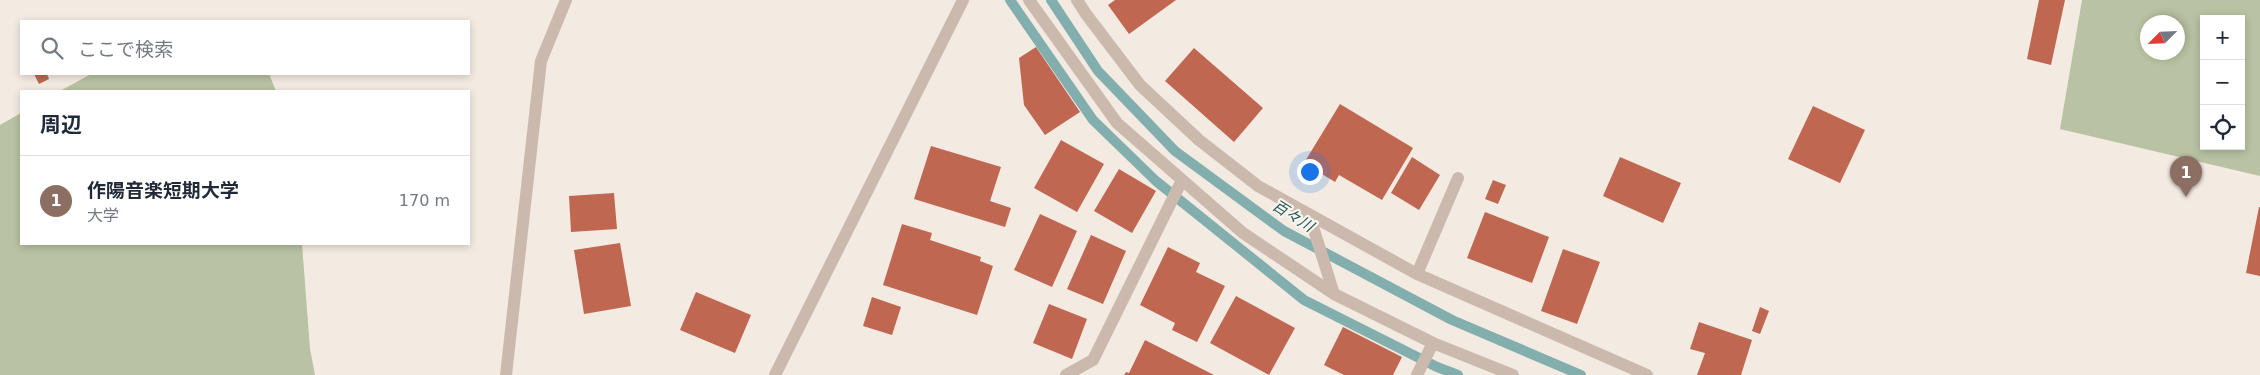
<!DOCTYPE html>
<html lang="ja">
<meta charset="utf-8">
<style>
body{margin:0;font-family:"DejaVu Sans","Noto Sans JP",sans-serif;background:#f2f2f3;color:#1f2937}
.controls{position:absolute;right:15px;top:15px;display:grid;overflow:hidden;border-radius:0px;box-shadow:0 2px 8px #0003}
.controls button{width:45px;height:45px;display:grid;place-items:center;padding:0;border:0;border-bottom:1px solid #e0e1e3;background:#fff;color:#1f2937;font:25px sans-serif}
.compass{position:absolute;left:2140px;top:15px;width:45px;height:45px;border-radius:50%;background:#fff;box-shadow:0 2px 8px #0003;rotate:246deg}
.you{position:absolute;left:1309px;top:171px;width:18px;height:18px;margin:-12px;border:4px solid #fff;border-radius:50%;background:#1a73e8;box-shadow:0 0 0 8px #1a73e833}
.badge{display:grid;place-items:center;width:32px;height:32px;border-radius:50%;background:#23595a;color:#fff;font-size:16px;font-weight:700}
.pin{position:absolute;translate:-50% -41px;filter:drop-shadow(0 1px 2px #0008)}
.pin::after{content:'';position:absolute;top:26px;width:18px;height:15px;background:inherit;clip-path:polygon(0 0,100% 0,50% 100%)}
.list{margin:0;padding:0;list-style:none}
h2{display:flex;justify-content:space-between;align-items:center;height:65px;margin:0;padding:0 20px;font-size:21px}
h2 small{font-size:16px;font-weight:400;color:#747a83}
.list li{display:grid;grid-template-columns:32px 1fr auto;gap:15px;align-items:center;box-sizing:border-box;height:90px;padding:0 20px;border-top:1px solid #e0e1e3}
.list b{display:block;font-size:19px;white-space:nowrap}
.list p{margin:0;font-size:16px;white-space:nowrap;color:#747a83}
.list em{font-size:16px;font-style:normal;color:#747a83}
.icon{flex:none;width:28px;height:28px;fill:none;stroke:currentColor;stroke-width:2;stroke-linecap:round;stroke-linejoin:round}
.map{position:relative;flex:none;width:2260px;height:375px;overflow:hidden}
.search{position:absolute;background:#fff;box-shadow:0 2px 8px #0003;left:20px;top:20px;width:450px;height:55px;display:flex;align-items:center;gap:12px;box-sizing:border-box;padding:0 18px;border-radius:0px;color:#747a83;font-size:19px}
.panel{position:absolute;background:#fff;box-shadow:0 2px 8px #0003;left:20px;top:90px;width:450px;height:155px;border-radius:0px}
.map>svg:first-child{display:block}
.green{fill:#b9c2a2;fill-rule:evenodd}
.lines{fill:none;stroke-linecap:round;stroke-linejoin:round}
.stream{stroke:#82afae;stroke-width:10}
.building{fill:#c06752}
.minor{stroke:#cbb9ae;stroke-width:12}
.labels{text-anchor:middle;stroke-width:4.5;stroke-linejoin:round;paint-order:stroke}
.water-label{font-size:15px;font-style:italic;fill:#23595a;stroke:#faf4ee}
</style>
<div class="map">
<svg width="2260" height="375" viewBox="0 0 2260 375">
<rect width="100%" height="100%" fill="#f3eae2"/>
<path class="green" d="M2082,0H2260V176L2060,129ZM2204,19H2241V146H2204ZM2178,22V52H2148V22Z
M91,74H269L276,91H60Z
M21,113V244H302L310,349L315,375H0V125Z"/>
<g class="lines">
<path class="stream" d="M1010,0L1093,120L1156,181L1304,300L1437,367L1458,375
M1051,0L1098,71L1175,151L1284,231L1452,320L1581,375"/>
</g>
<path class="building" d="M1115,0H1176L1129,34L1108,5Z
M2039,0H2065L2051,65L2027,59Z
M1036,47L1080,112L1045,135L1024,105L1019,58Z
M1194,48L1263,108L1234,142L1165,81Z
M34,74H47L49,79L39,84Z
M1340,104L1413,148L1382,200L1339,175L1335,182L1304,163Z
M1813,106L1865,130L1840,183L1788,159Z
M1061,140L1104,164L1077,212L1034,188Z
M931,146L1001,167L990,201L1011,208L1005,227L914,199Z
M1412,157L1440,175L1419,210L1391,193Z
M1620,157L1681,183L1663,223L1603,196Z
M1119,169L1156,191L1132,233L1094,211Z
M1493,180L1506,185L1498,204L1485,199Z
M614,193L617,229L571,232L569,196Z
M2259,207H2260V276L2246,273Z
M1485,212L1549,237L1532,283L1467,258Z
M1040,214L1077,231L1052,287L1014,270Z
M902,224L932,233L930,240L981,257L980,261L993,266L977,315L883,285Z
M1091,235L1126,251L1103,304L1067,289Z
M620,243L631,306L584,314L574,250Z
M1168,247L1200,263L1196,272L1225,286L1197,342L1172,330L1175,323L1140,305Z
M1563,249L1600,262L1577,324L1541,311Z
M696,292L751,315L735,353L680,330Z
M1236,296L1295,328L1269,375L1210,343Z
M872,297L901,307L892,335L863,326Z
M1049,304L1087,319L1072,359L1033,343Z
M1760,307L1769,311L1760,334L1752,331Z
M1699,322L1752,340L1741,375H1697L1705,353L1690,349Z
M1343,327L1402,357L1393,375H1344L1324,365Z
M1145,340L1214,375H1124L1126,372L1129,373Z"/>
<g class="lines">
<path class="minor" d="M1029,0L1117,123L1243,233L1334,294
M1077,0L1086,14L1140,85L1199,140L1258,186L1417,274L1458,178
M1309,214L1334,294L1433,343L1513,375
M1417,274L1647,375
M506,375L541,61L566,0
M775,375L963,0
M1066,375L1093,360L1182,180
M1417,375L1433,343"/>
</g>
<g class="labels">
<g class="water-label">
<text transform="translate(1293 216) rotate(32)" y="5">百々川</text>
</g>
</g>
</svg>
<div class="controls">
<button>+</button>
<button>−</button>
<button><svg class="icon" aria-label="locate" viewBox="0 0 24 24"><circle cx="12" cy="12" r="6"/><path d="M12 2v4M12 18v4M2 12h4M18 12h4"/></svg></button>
</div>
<svg class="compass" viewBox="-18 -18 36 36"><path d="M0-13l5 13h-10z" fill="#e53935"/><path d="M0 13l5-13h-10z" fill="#747a83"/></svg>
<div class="you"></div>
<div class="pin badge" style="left:2186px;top:197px;background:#8d6e63">1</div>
<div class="search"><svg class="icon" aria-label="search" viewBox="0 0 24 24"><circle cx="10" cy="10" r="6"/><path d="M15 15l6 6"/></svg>ここで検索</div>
<section class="panel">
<h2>周辺<small></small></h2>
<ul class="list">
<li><span class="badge" style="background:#8d6e63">1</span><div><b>作陽音楽短期大学</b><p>大学</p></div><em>170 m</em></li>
</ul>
</section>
</div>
